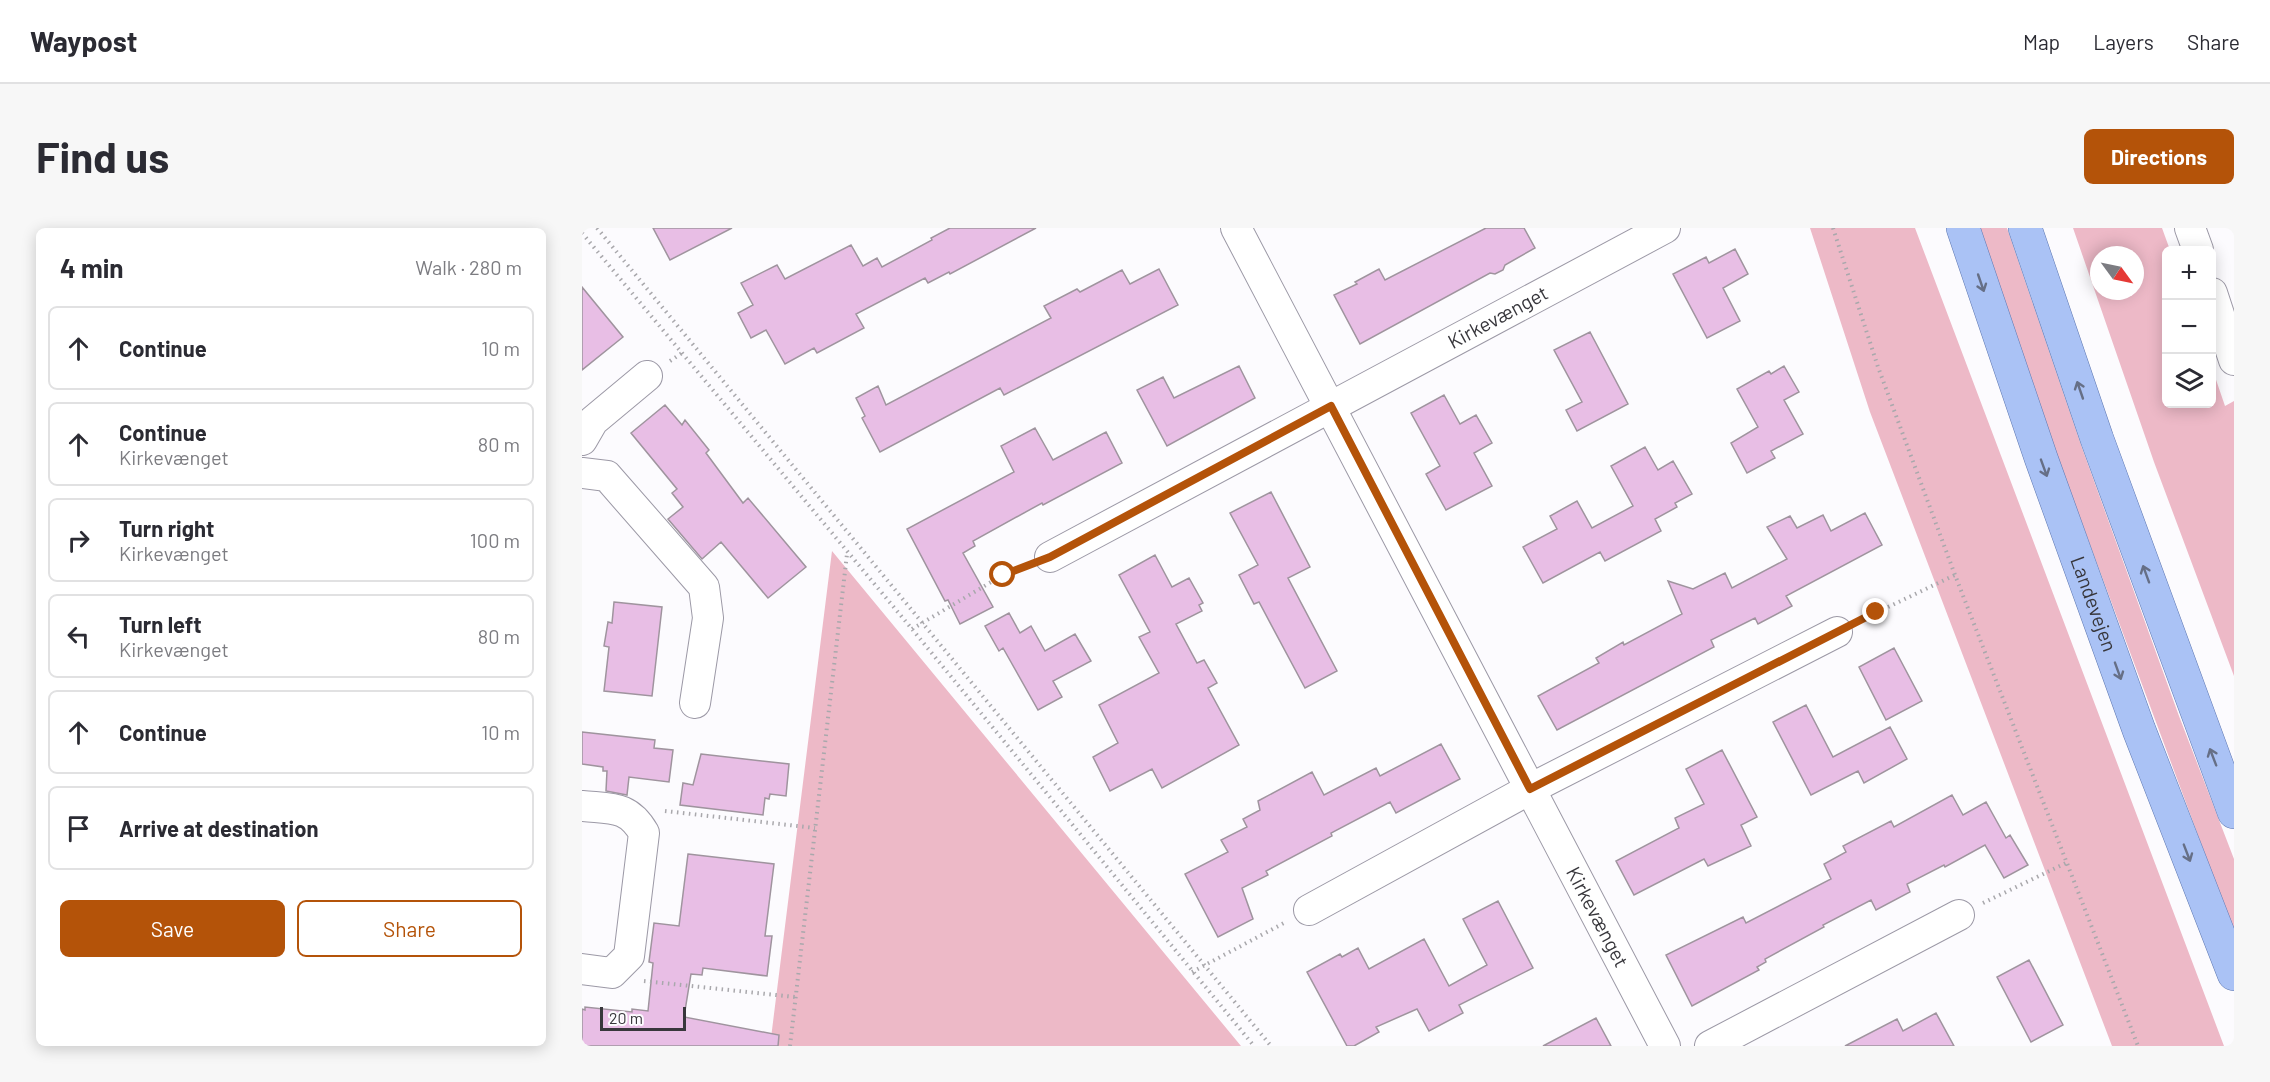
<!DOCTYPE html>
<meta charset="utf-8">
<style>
body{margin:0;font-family:Barlow,sans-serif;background:#f7f7f7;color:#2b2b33}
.controls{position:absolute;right:18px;top:18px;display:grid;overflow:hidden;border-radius:9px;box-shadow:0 3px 15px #0003}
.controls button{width:54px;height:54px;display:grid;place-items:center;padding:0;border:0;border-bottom:2px solid #e1e1e2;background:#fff;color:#2b2b33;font:30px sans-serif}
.compass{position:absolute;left:1508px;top:18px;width:54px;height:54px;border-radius:50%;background:#fff;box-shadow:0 3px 15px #0003;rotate:123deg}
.scale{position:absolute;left:18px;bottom:15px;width:86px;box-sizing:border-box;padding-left:6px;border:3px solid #38373c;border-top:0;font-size:16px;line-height:21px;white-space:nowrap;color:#38373c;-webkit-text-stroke:4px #fcfbfe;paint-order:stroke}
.stop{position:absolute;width:18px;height:18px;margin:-14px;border:4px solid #b45309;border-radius:50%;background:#fff}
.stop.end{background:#b45309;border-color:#fff;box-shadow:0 2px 6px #0008}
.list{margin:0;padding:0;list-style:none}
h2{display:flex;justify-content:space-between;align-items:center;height:78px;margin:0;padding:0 24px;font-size:26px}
h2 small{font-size:20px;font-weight:400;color:#7c7c81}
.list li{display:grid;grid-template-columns:39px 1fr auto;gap:18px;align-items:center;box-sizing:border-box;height:84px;margin:0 12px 12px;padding:0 12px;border:2px solid #e1e1e2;border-radius:9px}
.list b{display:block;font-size:22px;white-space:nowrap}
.list p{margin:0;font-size:20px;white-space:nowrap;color:#7c7c81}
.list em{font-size:20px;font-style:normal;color:#7c7c81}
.actions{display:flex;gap:12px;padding:18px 24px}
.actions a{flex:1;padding:14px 0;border:2px solid #b45309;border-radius:9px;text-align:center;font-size:21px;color:#b45309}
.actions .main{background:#b45309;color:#fff}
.icon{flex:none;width:33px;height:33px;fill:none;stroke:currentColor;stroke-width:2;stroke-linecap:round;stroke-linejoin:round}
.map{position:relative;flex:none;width:1652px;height:818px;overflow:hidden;border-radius:9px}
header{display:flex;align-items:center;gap:36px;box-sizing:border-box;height:84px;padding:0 30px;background:#fff;border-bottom:2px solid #e1e1e2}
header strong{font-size:28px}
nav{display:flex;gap:33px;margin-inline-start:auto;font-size:21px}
.intro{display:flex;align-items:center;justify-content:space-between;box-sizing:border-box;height:144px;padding:0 36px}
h1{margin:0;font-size:42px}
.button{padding:15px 27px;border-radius:9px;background:#b45309;color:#fff;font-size:21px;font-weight:700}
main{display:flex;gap:36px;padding:0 36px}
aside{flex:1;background:#fff;border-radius:9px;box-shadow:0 3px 15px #0003}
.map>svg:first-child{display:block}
.green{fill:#edb9c7;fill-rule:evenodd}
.building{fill:#e8bee5;stroke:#9f949e;stroke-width:1.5}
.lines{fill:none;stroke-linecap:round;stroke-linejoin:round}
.minor-casing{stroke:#9c99a6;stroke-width:32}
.major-casing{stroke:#5e77b0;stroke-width:34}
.path{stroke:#a9a8ac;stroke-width:4;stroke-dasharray:1.5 4.5;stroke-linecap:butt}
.minor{stroke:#fff;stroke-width:30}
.major{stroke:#aac2f5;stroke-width:33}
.oneway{stroke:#666f86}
.route{stroke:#b45309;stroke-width:8}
.labels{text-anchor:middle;stroke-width:4.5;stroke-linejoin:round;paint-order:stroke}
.street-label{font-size:20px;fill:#38373c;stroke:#fcfbfe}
</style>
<header>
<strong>Waypost</strong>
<nav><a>Map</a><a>Layers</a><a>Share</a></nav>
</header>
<div class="intro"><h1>Find us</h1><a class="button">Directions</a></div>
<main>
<aside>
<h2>4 min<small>Walk · 280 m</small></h2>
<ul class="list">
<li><svg class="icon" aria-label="ahead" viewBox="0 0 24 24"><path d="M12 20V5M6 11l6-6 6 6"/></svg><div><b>Continue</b></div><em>10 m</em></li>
<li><svg class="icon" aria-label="ahead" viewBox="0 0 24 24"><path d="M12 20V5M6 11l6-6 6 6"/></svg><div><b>Continue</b><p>Kirkevænget</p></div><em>80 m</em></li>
<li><svg class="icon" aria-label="right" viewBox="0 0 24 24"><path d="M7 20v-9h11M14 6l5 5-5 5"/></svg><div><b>Turn right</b><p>Kirkevænget</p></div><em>100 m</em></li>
<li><svg class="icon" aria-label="left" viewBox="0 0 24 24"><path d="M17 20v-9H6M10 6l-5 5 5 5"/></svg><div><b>Turn left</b><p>Kirkevænget</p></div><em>80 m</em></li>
<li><svg class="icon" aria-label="ahead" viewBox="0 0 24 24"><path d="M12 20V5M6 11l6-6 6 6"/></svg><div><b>Continue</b></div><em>10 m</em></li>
<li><svg class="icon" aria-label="arrive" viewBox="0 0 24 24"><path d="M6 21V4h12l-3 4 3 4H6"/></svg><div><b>Arrive at destination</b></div></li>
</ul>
<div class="actions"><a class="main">Save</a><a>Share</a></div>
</aside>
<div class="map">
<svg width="1652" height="818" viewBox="0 0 1652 818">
<rect width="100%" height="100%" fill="#fcfbfe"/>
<path class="green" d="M1228,0H1333L1642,818H1530L1288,184Z
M1398,0H1425L1499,217L1597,488L1652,631V704L1474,225Z
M1491,0H1580L1588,22H1584V176H1630V140L1643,178L1652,173V448L1572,234ZM1517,27H1553V63H1517Z
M250,323L659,818H188Z"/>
<path class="building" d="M71,0H150L88,32Z
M368,0H454L368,46L367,44L346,55L343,50L274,86L282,100L235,125L232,120L203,136L184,102L169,110L156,85L171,77L159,55L195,37L203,51L269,17L281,38L295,30L300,39L350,12L349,10Z
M904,0H942L953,20L923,37L921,42L913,46L908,45L778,116L752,67L775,56L773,54L797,41L803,52Z
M1153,21L1166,46L1141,60L1158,93L1125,110L1091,46L1124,29L1127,35Z
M577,41L596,77L422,167L418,160L298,224L280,190L283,188L274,170L296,158L304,177L469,90L462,78L495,61L498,64L540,42L548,56Z
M0,59L41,109L0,142Z
M1008,104L1046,176L995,203L984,182L1000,174L972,122Z
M657,138L673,170L585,218L555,162L581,149L592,170Z
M1202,138L1217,164L1202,172L1221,206L1189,223L1193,230L1165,245L1149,215L1176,199L1155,161L1187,143L1189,146Z
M862,167L878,196L894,187L910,215L892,225L910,258L864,282L844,246L858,238L829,185Z
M83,177L100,197L103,192L127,222L124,225L161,275L166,270L224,339L186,370L139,314L120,331L86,291L101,279L90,265L95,261L49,205Z
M453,200L471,232L524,204L540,235L461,277L460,275L391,313L393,318L381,325L411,379L378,396L366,372L363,373L325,301L432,244L419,218Z
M1063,219L1076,242L1091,233L1110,266L1093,275L1095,279L1073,291L1079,303L1023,333L1018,324L961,355L941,319L975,301L968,288L995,273L1010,300L1051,278L1029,238Z
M689,264L728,339L706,350L755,443L723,460L677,374L672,376L657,347L676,337L648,285Z
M1283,285L1300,317L1204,368L1210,378L1176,396L1173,390L1129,412L1132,419L975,502L956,468L1017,435L1014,430L1041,414L1042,417L1100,386L1086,353L1111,361L1143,345L1150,360L1205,331L1185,299L1208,288L1215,300L1241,287L1249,303Z
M573,327L590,359L607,350L621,375L617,377L620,383L594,396L615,435L622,432L635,455L626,460L657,517L580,560L570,541L528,563L511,529L536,515L517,477L577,445L557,409L568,404L537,347Z
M32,374L80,379L70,468L22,463L27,419L22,418L26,394L30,395Z
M427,385L438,405L449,398L463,423L493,406L509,433L471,453L480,469L456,482L421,420L417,423L403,398Z
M1312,420L1340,473L1304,492L1277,439Z
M1224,477L1251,529L1308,499L1325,531L1282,555L1276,543L1229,567L1191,494Z
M0,504L73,512L72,520L91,522L87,554L47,549L45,567L24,563L25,543H21V539L0,536Z
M859,516L878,551L814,585L808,574L749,605L750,608L684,643L686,647L660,660L671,691L636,709L603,646L646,624L639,612L665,599L661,591L678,582L676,573L730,544L742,567L794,540L798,548Z
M1140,522L1175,589L1159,597L1169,618L1126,638L1122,631L1052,667L1034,633L1097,600L1093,590L1122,576L1104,541Z
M119,526L207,536L204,568L188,566L187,571L183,570L181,587L98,577L101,555L111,557Z
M1370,567L1381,587L1404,574L1424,610L1428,607L1446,637L1422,650L1403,617L1363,639L1362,637L1325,656L1328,664L1294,682L1289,672L1241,697L1242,699L1183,731L1184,734L1175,739L1177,742L1110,778L1084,727L1161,689L1164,695L1249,651L1242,636L1264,624L1261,618L1309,593L1312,599Z
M106,626L192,636L183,708H190L185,748L121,740L120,747L109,746L102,789L197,807L196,818H0V781L3,782V779L50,784V781L66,783L71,735L67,734L72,695L97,698Z
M916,673L951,740L877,777L881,785L847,803L835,781L794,799L797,804L772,818H765L725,744L758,726L760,729L776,720L787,741L842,711L867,758L905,737L881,691Z
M1447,732L1481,797L1449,814L1415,749Z
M1354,785L1372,818H1263L1315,791L1321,803Z
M1014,790L1029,818H961Z"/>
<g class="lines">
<defs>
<g id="minor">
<path id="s1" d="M654,0L1083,818"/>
<path d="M1608,0L1616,22"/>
<path d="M1630,65L1652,132"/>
<path d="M0,212L11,193L65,148"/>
<path d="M0,245L25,248L122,359L126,390L113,475"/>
<path id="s2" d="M468,329L1083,0"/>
<path d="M0,578C29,581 46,577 62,605L47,728L30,745L0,741"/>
<path d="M727,682L948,561L1255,404"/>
<path d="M1128,818L1377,687"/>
</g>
<g id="major">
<path id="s3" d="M1381,0L1459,230L1557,502L1652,746"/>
<path d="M1443,0L1515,211L1652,584"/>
</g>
</defs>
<use href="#minor" class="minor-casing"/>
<use href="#major" class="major-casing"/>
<path class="path" d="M15,0L689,818
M1251,0L1296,139L1373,347L1556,818
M0,5L330,401L672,818
M88,133L100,125
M1279,392L1373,347
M330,401L421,347L442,339
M83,583L233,600
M1401,675L1484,635
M610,744L702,695
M62,753L213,769
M208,818L265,326"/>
<use href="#minor" class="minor"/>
<use href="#major" class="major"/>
</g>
<defs><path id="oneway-shaft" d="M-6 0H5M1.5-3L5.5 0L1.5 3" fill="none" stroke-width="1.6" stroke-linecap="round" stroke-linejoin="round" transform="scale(1.5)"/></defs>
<g class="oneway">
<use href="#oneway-shaft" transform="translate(1399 55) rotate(71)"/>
<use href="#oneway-shaft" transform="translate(1498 162) rotate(-109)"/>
<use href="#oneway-shaft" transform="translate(1462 240) rotate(70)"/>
<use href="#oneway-shaft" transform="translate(1564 346) rotate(-110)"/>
<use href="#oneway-shaft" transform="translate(1536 443) rotate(70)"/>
<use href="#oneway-shaft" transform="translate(1631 529) rotate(-111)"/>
<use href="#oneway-shaft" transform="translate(1605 625) rotate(69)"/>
</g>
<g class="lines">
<path class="route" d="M421,347L468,329L749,178L948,561L1294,384"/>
</g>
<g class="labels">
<g class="street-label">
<text dy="7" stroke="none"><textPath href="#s2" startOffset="508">Kirkevænget</textPath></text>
<text dy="7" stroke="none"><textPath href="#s3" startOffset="398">Landevejen</textPath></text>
<text dy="7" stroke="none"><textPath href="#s1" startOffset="778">Kirkevænget</textPath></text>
</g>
</g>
</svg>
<div class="controls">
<button>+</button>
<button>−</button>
<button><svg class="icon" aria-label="layers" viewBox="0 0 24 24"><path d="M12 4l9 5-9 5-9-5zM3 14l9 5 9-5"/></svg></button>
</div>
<svg class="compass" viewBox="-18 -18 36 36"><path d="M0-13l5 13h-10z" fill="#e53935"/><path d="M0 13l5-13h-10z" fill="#7c7c81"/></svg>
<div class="scale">20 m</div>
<div class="stop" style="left:421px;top:347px"></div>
<div class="stop end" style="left:1294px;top:384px"></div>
</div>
</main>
